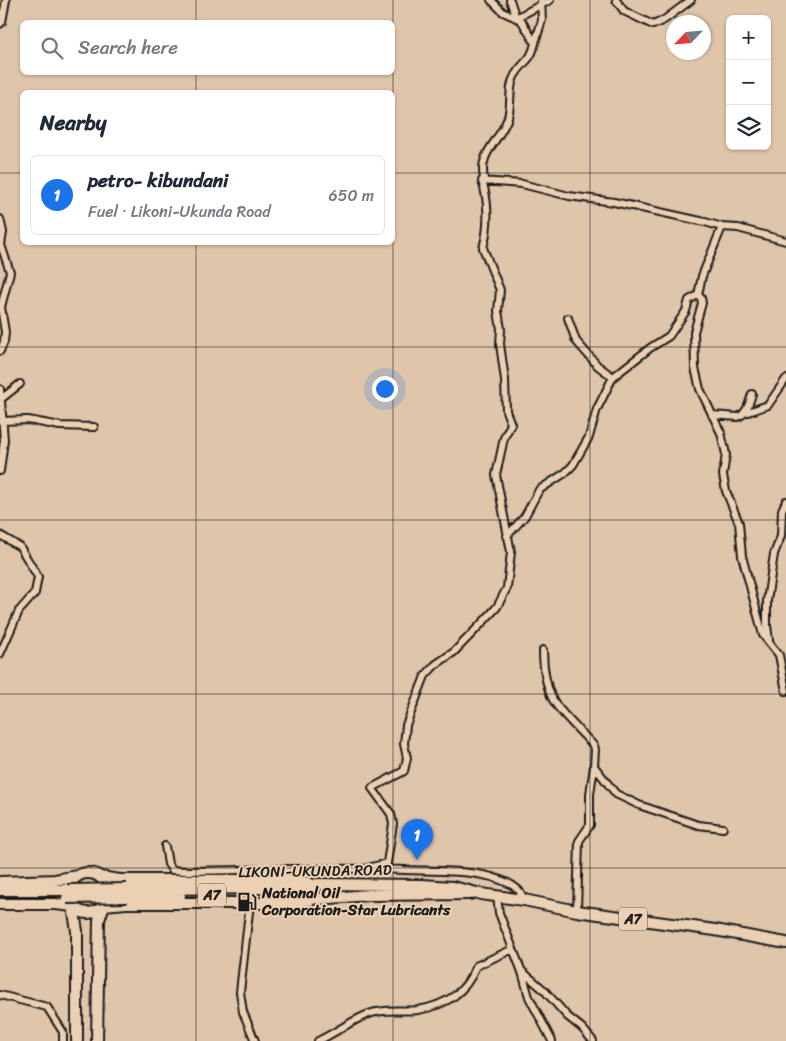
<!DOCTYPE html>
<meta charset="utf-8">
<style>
body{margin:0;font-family:Sriracha,sans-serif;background:#f2f2f3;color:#1f2937}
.controls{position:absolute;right:15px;top:15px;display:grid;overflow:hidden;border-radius:8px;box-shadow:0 1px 4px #0004}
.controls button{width:45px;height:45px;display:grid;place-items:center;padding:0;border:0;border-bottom:1px solid #e0e1e3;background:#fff;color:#1f2937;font:25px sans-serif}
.compass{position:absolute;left:666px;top:15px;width:45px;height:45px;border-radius:50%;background:#fff;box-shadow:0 1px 4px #0004;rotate:244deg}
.you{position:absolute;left:384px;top:388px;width:18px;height:18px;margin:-12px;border:4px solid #fff;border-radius:50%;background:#1a73e8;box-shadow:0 0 0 8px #1a73e833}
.badge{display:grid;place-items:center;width:32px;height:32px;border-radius:50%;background:#1a73e8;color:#fff;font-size:16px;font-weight:700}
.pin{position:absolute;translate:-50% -41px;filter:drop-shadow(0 1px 2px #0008)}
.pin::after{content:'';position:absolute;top:26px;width:18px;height:15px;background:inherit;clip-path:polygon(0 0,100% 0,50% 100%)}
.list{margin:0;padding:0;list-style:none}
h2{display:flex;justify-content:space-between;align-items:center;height:65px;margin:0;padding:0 20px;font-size:21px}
h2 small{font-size:16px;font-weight:400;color:#747a83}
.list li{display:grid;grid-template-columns:32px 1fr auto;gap:15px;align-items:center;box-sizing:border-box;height:80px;margin:0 10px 10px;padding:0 10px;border:1px solid #e0e1e3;border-radius:8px}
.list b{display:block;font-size:19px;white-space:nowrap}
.list p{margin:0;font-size:16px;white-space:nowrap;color:#747a83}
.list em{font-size:16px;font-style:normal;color:#747a83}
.icon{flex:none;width:28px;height:28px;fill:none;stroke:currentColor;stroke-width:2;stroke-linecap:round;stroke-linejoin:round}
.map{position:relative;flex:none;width:786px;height:1041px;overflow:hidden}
.search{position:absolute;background:#fff;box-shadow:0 1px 4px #0004;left:20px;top:20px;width:375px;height:55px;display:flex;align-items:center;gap:12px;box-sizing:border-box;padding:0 18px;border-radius:8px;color:#747a83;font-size:19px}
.panel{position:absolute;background:#fff;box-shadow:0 1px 4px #0004;left:20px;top:90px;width:375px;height:155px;border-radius:8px}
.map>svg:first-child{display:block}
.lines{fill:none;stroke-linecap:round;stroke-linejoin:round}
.minor-casing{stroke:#1c1c1c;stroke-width:10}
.highway-casing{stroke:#1c1c1c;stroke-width:14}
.minor{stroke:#ecd0b3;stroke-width:6}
.highway{stroke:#ecd0b3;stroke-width:10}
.highway-bridge-casing{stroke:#1c1c1c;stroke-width:14;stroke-linecap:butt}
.highway-bridge{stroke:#ecd0b3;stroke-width:10}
.grid{fill:none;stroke:#1c1c1c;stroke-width:1;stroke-opacity:0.55}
.labels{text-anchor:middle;stroke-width:4;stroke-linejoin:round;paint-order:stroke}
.shield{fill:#ecd0b3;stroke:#5a5249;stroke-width:1}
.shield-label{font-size:14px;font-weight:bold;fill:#1c1c1c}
.street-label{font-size:15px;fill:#1c1c1c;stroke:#ecd0b3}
.poi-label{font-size:15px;font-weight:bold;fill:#1c1c1c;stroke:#ecd0b3;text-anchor:start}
</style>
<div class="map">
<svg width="786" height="1041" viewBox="0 0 786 1041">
<rect width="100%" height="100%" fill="#dfc5aa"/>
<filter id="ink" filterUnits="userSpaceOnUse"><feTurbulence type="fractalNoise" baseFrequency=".02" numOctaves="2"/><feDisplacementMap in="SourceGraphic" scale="10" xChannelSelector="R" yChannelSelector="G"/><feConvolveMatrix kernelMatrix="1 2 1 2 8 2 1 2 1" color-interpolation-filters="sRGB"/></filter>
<g filter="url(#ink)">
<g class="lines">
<defs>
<path id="minor" d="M510,0L516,18L550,0
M616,0L624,11L653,25L664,20L691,0
M0,24L2,22L6,0
M535,43L542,20L541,1
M482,181L522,184L569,196L614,202L669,214L705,222L722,227L702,276L698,295L701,298L702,303L694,332L695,368L700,389L721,433L726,454L723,475L726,491L739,523L742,556L763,635L779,655L786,691
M0,219L3,232L1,245L10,272L1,307L5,332L4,342L0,351
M722,227L738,228L786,241
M568,318L576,341L598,366L613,377L650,348L669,336L686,311L689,300L698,295
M0,389L4,440L0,471
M1,399L20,384
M746,410L748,412L768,405L786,379
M712,415L738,417C747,414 749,403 752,394
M1,421L28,420L60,426L94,427
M0,535L20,547L38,577L35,593L19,611L0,654
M507,536L525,516L539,490L565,473L573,465L589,437L597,409L613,377
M769,641L767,625V601L774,554L781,536L782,510L786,501
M543,650C543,667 546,692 557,706C568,720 582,733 594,746L595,749L594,766L590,794V825L579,841L577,911
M594,766L616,794L639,805L698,825L723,828
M165,846L168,864L172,870L185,871C258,870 332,867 405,870C434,871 464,870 492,877C504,881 521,886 524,900
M368,868L387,863L393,824L391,814L372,788L404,771L407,758L404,744L406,725L425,676L435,665L454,652L484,621L497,607L507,588L511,552L496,475L504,438L511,424L506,411L505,380L500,344L501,329L498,311L500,290L483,248C489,227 489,201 482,181L484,178C478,154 499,141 507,120C513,106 507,88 515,75C524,60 531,62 535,43L521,20L503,12L491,0
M497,896L499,913L522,972L529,997L552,1041
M250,903L240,992L243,1012L255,1041
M523,972L544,990L567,1016L582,1028L593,1041
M0,995L47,1007L63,1032V1041
M318,1041C335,1033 352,1020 369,1014C385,1008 402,1012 418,1010C446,1005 466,993 476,966L513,949"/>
<path id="highway" d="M68 893a20 20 0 1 1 40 0a20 20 0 1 1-40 0Z
M100,877L120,880H292L309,883
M0,882L55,880L78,876
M127,889L298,888L318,884L422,885L453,887L481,894L524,900L577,911L715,930L786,943
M0,890H67
M287,894H298L318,899L368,895L470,894
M127,897L180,896
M0,904H55L73,906L77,931V1041
M97,1041L99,920L104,905L126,903H292L311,900"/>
</defs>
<use href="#minor" class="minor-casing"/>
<use href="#highway" class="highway-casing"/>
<use href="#minor" class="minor"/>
<use href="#highway" class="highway"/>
<defs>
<path id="highway-bridge" d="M67,890L127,889
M67,898L127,897"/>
</defs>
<use href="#highway-bridge" class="highway-bridge-casing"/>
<use href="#highway-bridge" class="highway-bridge"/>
</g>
</g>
<path class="grid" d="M196,0V22M393,0V1041M590,0V1041M196,72V92M0,173H22M392,173H786M196,242V1041M0,347H786M0,520H786M0,694H786M0,868H786"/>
<defs>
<symbol id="fuel-bare" viewBox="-9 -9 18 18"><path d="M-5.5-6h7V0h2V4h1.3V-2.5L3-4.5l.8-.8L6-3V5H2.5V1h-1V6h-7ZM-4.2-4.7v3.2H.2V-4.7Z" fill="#1c1c1c" stroke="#ecd0b3" stroke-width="2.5" paint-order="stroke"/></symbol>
</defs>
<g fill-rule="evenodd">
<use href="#fuel-bare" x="233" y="888" width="28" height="28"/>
</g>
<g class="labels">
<g class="shield">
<rect x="198" y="883.5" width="28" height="23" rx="4"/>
<rect x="619" y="907.5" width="28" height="23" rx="4"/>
</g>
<g class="shield-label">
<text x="212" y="900">A7</text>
<text x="633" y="924">A7</text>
</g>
<g class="street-label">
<text transform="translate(315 871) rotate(-1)" y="5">LIKONI-UKUNDA ROAD</text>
</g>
<g class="poi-label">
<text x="262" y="898">National Oil<tspan x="262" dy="17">Corporation-Star Lubricants</tspan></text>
</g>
</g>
</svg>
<div class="controls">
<button>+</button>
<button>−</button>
<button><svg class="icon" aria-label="layers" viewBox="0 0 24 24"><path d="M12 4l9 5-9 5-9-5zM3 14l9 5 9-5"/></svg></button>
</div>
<svg class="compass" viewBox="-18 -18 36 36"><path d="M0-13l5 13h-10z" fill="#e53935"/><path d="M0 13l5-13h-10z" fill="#747a83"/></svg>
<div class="you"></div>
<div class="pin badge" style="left:417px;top:860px">1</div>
<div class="search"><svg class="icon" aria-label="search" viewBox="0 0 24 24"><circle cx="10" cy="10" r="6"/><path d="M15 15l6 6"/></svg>Search here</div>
<section class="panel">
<h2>Nearby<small></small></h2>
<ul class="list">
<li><span class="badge">1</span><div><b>petro- kibundani</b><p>Fuel · Likoni-Ukunda Road</p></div><em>650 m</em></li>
</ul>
</section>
</div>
